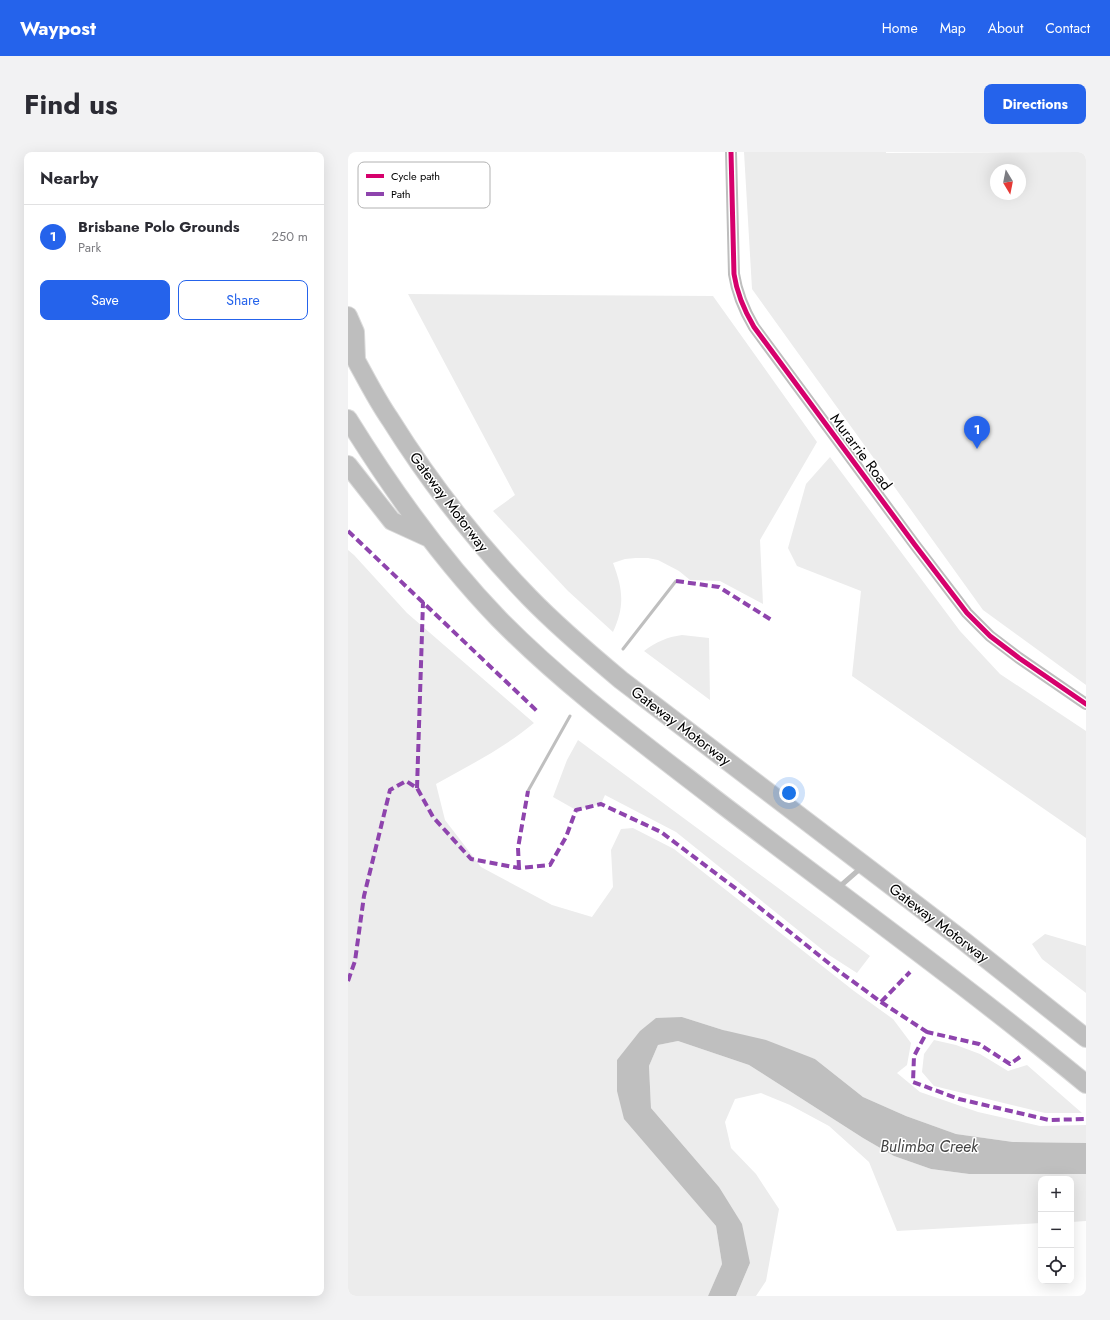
<!DOCTYPE html>
<meta charset="utf-8">
<style>
body{margin:0;font-family:Jost,sans-serif;background:#f2f2f3;color:#2b2b33}
.controls{position:absolute;right:12px;bottom:12px;display:grid;overflow:hidden;border-radius:8px;box-shadow:0 4px 16px #0002}
.controls button{width:36px;height:36px;display:grid;place-items:center;padding:0;border:0;border-bottom:1px solid #e1e1e2;background:#fff;color:#2b2b33;font:20px sans-serif}
.compass{position:absolute;left:642px;top:12px;width:36px;height:36px;border-radius:50%;background:#fff;box-shadow:0 4px 16px #0002;rotate:170deg}
.you{position:absolute;left:441px;top:641px;width:14px;height:14px;margin:-10px;border:3px solid #fff;border-radius:50%;background:#1a73e8;box-shadow:0 0 0 6px #1a73e833}
.badge{display:grid;place-items:center;width:26px;height:26px;border-radius:50%;background:#2563eb;color:#fff;font-size:13px;font-weight:700}
.pin{position:absolute;translate:-50% -33px;filter:drop-shadow(0 1px 2px #0008)}
.pin::after{content:'';position:absolute;top:21px;width:14px;height:12px;background:inherit;clip-path:polygon(0 0,100% 0,50% 100%)}
.list{margin:0;padding:0;list-style:none}
h2{display:flex;justify-content:space-between;align-items:center;height:52px;margin:0;padding:0 16px;font-size:17px}
h2 small{font-size:13px;font-weight:400;color:#7c7c81}
.list li{display:grid;grid-template-columns:26px 1fr auto;gap:12px;align-items:center;box-sizing:border-box;height:64px;padding:0 16px;border-top:1px solid #e1e1e2}
.list b{display:block;font-size:15px;white-space:nowrap}
.list p{margin:0;font-size:13px;white-space:nowrap;color:#7c7c81}
.list em{font-size:13px;font-style:normal;color:#7c7c81}
.actions{display:flex;gap:8px;padding:12px 16px}
.actions a{flex:1;padding:9px 0;border:1px solid #2563eb;border-radius:8px;text-align:center;font-size:14px;color:#2563eb}
.actions .main{background:#2563eb;color:#fff}
.icon{flex:none;width:22px;height:22px;fill:none;stroke:currentColor;stroke-width:2;stroke-linecap:round;stroke-linejoin:round}
.map{position:relative;flex:none;width:738px;height:1144px;overflow:hidden;border-radius:8px}
header{display:flex;align-items:center;gap:24px;box-sizing:border-box;height:56px;padding:0 20px;background:#2563eb;color:#fff}
header strong{font-size:19px}
nav{display:flex;gap:22px;margin-inline-start:auto;font-size:14px}
.intro{display:flex;align-items:center;justify-content:space-between;box-sizing:border-box;height:96px;padding:0 24px}
h1{margin:0;font-size:28px}
.button{padding:10px 18px;border-radius:8px;background:#2563eb;color:#fff;font-size:14px;font-weight:700}
main{display:flex;gap:24px;padding:0 24px}
aside{flex:1;background:#fff;border-radius:8px;box-shadow:0 4px 16px #0002}
.map>svg:first-child{display:block}
.green{fill:#ececec;fill-rule:evenodd}
.water{fill:#bfbfbf}
.lines{fill:none;stroke-linecap:round;stroke-linejoin:round}
.stream{stroke:#bfbfbf;stroke-width:3}
.motorway-casing{stroke:#dbdbdb;stroke-width:20}
.service{stroke:#bebebe;stroke-width:5}
.tertiary{stroke:#bebebe;stroke-width:12}
.motorway{stroke:#bebebe;stroke-width:18}
.quiet{stroke:#8e44ad;stroke-width:4;stroke-dasharray:8 4;stroke-linecap:butt}
.cycleway-casing{stroke:#fff;stroke-width:8}
.cycleway{stroke:#d6006c;stroke-width:5}
.labels{text-anchor:middle;stroke-width:3;stroke-linejoin:round;paint-order:stroke}
.street-label{font-size:15px;fill:#000;stroke:#fff}
.water-label{font-size:16px;font-style:italic;fill:#444;stroke:#fff}
.key{fill:#fff;stroke:#b2b2b2;stroke-width:1}
.key-label{font-size:11px;fill:#000}
</style>
<header>
<strong>Waypost</strong>
<nav><a>Home</a><a>Map</a><a>About</a><a>Contact</a></nav>
</header>
<div class="intro"><h1>Find us</h1><a class="button">Directions</a></div>
<main>
<aside>
<h2>Nearby<small></small></h2>
<ul class="list">
<li><span class="badge">1</span><div><b>Brisbane Polo Grounds</b><p>Park</p></div><em>250 m</em></li>
</ul>
<div class="actions"><a class="main">Save</a><a>Share</a></div>
</aside>
<div class="map">
<svg width="738" height="1144" viewBox="0 0 738 1144">
<rect width="100%" height="100%" fill="#fff"/>
<path class="green" d="M396,0H538V1L738,0V533L635,458L404,137ZM648,18H672V42H648Z
M60,142L365,144L469,290L412,388L415,452L372,429L342,428L331,419L310,408L300,406H288L277,407L265,411C275,437 277,454 265,480L220,439L145,359L167,343Z
M482,305L612,479L652,522L738,579V686L504,524L513,439L449,414L440,396L458,332Z
M0,398L6,403L59,461L186,571C156,596 122,613 88,632L97,668L133,715L204,753L244,765L265,735L263,698L273,677L285,676L326,697L506,839L545,867L563,891L559,913L549,921L572,940L630,960L692,974L738,973V991L665,990L608,982L558,964L515,945L467,907L334,865L269,908L345,1047L368,1074L374,1112L360,1144H0Z
M334,483L361,486L362,548L296,499C308,490 319,485 334,483Z
M230,588L522,804L509,821L481,803L328,680L257,643L253,652L228,658L205,645L219,608Z
M697,782L738,794V841L694,807L684,792Z
M586,888L608,893L632,902L660,919L679,913L734,961H697L586,934L574,920L576,902Z
M330,889L401,913L515,986L546,1004L583,1017L621,1022H738V1069L723,1070V1027H693V1071L549,1079L521,1010L481,974L442,953L413,941L387,947L377,970L383,996L408,1022L431,1057L418,1129L408,1144H388L402,1111L371,1035L303,956L301,914L310,893Z"/>
<path class="water" d="M334,865L375,878L418,888L467,907L515,945L558,964L608,982L665,990L738,991V1022H621L583,1017L546,1004L515,986L401,913L330,889L310,893L301,914L303,956L371,1035L394,1072L402,1111L388,1144H360L374,1112L368,1074L276,967L269,939V908L292,879L308,866Z"/>
<g class="lines">
<path class="stream" d="M275,497L328,429
M180,639L222,564"/>
<defs>
<path id="motorway" d="M0,164L7,180L8,207
M0,194C14,218 26,244 42,267C82,331 129,391 181,445C210,475 242,502 273,528L617,790L738,886
M0,267C44,338 92,406 151,467C218,535 292,589 367,647C491,742 618,833 738,932
M0,313L44,369L79,385"/>
</defs>
<use href="#motorway" class="motorway-casing"/>
<path class="service" d="M490,736L514,715"/>
<path class="tertiary" d="M383,0L386,122C389,142 396,158 406,175L567,393L619,461L642,484L671,506L738,552"/>
<use href="#motorway" class="motorway"/>
<path class="quiet" d="M0,379L190,560
M328,429L371,435L425,469
M69,636L75,450
M171,716L170,696L180,639
M0,829L7,809L16,744L42,638L58,629L69,636L85,665L123,707L171,716L202,713L218,685L228,658L253,652L313,680L391,739L488,817L533,850L579,880
M533,850L562,820
M672,905L662,912L631,892L579,880L566,904L565,930L611,947L701,968L738,967"/>
<defs>
<path id="cycleway" d="M383,0L386,122C389,142 396,158 406,175L567,393L619,461L642,484L671,506L738,552"/>
</defs>
<use href="#cycleway" class="cycleway-casing"/>
<use href="#cycleway" class="cycleway"/>
</g>
<g class="labels">
<g class="street-label">
<text transform="translate(513 300) rotate(53)" y="5">Murarrie Road</text>
<text transform="translate(101 350) rotate(53)" y="5">Gateway Motorway</text>
<text transform="translate(333 574) rotate(37)" y="5">Gateway Motorway</text>
<text transform="translate(591 771) rotate(37)" y="5">Gateway Motorway</text>
</g>
<g class="water-label">
<text x="581" y="1000">Bulimba Creek</text>
</g>
</g>
<rect x="10" y="10" width="132" height="46" rx="6" class="key"/>
<rect x="18" y="22" width="18" height="4" fill="#d6006c"/>
<rect x="18" y="40" width="18" height="4" fill="#8e44ad"/>
<g class="key-label">
<text x="43" y="28">Cycle path</text>
<text x="43" y="46">Path</text>
</g>
</svg>
<div class="controls">
<button>+</button>
<button>−</button>
<button><svg class="icon" aria-label="locate" viewBox="0 0 24 24"><circle cx="12" cy="12" r="6"/><path d="M12 2v4M12 18v4M2 12h4M18 12h4"/></svg></button>
</div>
<svg class="compass" viewBox="-18 -18 36 36"><path d="M0-13l5 13h-10z" fill="#e53935"/><path d="M0 13l5-13h-10z" fill="#7c7c81"/></svg>
<div class="you"></div>
<div class="pin badge" style="left:629px;top:297px">1</div>
</div>
</main>
